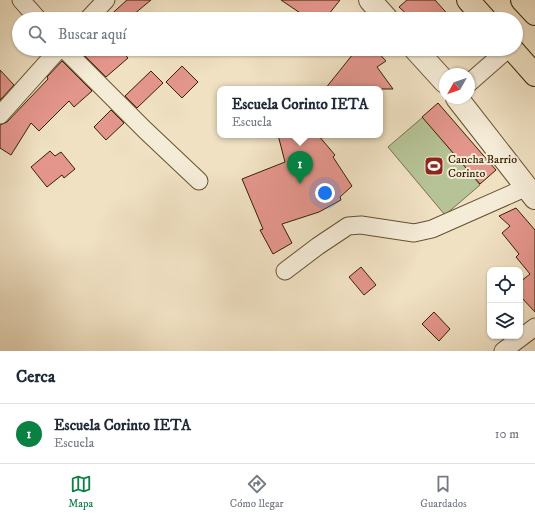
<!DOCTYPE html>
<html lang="es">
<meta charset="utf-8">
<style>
body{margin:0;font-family:"IM FELL DW Pica",serif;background:#f2f2f3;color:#1f2937}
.controls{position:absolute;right:12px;bottom:12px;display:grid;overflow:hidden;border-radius:8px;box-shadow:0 1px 3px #0004}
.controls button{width:36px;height:36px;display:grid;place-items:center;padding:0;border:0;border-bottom:1px solid #e0e1e3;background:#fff;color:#1f2937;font:20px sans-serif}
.compass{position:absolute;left:439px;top:68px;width:36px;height:36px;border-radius:50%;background:#fff;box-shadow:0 1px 3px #0004;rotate:230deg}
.you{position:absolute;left:325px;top:193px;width:14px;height:14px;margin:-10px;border:3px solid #fff;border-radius:50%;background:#1a73e8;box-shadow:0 0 0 6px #1a73e833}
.badge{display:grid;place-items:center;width:26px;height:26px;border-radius:50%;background:#0b8043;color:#fff;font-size:13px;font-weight:700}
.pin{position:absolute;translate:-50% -33px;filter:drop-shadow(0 1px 2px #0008)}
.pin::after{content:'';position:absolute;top:21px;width:14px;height:12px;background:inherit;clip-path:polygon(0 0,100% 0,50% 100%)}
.popup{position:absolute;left:217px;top:86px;width:166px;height:52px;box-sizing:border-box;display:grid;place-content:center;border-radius:8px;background:#fff;filter:drop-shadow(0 1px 3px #0005);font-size:13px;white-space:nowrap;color:#747a83}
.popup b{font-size:15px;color:#1f2937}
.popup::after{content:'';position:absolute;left:50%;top:100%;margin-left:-8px;border:8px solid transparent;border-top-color:#fff}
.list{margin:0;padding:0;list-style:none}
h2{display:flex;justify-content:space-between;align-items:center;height:52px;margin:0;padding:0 16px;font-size:17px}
h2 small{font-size:13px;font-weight:400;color:#747a83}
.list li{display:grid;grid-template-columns:26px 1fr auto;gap:12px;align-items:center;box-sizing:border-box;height:60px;padding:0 16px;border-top:1px solid #e0e1e3}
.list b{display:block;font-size:15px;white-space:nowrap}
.list p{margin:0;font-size:13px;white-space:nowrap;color:#747a83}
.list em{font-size:13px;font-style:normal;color:#747a83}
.icon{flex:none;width:22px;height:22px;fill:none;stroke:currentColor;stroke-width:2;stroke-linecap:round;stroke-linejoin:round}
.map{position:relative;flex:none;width:535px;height:351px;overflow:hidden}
.search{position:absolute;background:#fff;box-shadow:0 1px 3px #0004;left:12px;right:12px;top:12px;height:44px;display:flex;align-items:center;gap:10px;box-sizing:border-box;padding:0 14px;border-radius:22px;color:#747a83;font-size:15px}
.sheet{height:112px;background:#fff}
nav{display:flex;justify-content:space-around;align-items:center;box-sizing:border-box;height:56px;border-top:1px solid #e0e1e3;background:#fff;font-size:11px;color:#747a83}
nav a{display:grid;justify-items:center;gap:2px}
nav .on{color:#0b8043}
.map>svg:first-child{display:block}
.green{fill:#b6c396;stroke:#76724c}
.building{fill:#e4968d;stroke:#372101}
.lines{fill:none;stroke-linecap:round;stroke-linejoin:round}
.minor-casing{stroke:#655132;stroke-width:19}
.tertiary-casing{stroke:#655132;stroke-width:24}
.trunk-casing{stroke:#372101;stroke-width:24}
.minor{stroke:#f5ecd8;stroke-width:17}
.tertiary{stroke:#f5ecd8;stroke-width:22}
.trunk{stroke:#f0e1c3;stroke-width:22}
.labels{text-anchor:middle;stroke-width:4;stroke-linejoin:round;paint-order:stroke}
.poi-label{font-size:12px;fill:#372101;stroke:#f5ecd8;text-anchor:start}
</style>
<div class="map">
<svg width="535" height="351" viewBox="0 0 535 351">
<rect width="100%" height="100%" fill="#f0e1c3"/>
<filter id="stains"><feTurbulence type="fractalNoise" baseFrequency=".005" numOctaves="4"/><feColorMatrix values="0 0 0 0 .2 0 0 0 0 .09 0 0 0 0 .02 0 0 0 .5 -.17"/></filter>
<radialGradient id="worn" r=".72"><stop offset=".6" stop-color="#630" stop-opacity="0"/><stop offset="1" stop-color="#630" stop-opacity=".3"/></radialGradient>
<path class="green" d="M423,117L480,185L445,215L388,147Z"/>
<path class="building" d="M127,0H151L128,19H106Z
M281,0H340L325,19H309Z
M407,0H435L452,19H412L399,7Z
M78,49H120L128,58L106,77Z
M357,49H375L386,61L377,67L393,89H325Z
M62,61L92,91L74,107L69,101L39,131L31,123L11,155L0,148V125L7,122L48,79L47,77Z
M182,66L198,82L182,98L166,82Z
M0,70L14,85L0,100Z
M151,71L163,83L137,108L125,96Z
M438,103L496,170L480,184L422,117Z
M111,110L124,123L106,140L94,127Z
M278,135H318L335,155L333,157L352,186L340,197L341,200L319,212L282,224L292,243L273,254L260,230L263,229L242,179L285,162Z
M50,151L55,156L61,152L75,169L64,178L62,175L47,187L31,167Z
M516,208L535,230V312L520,296V282L530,274L516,257L519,254L502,233L510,226L499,216Z
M361,267L376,285L364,295L349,277Z
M434,312L450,329L439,341L422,324Z"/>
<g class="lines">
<defs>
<path id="minor" d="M21,0L38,19
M88,19L106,0
M64,49L145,130L199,181
M469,83L508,49
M0,115L59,49
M285,271L318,246L348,226L361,225L414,233L432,229L527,187
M503,351L535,327"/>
<path id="tertiary" d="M370,0L387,19
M415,49L445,82
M457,98L535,198"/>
<path id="trunk" d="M468,0L485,19
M522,0L535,14
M512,49L535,75"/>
</defs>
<use href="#minor" class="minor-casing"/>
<use href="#tertiary" class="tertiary-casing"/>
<use href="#trunk" class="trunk-casing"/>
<use href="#minor" class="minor"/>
<use href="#tertiary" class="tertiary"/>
<use href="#trunk" class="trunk"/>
</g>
<defs>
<symbol id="stadium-square" viewBox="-11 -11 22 22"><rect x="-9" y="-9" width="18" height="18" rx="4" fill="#8f2418" stroke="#f5ecd8"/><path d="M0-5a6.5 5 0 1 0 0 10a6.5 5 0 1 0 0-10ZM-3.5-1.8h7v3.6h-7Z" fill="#fff"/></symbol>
</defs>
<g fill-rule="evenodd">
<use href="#stadium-square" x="423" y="155" width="22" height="22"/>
</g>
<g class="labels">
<g class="poi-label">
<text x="448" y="163">Cancha Barrio<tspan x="448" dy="14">Corinto</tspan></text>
</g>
</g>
<rect width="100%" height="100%" filter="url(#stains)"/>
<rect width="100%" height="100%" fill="url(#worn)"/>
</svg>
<div class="controls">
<button><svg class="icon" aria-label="locate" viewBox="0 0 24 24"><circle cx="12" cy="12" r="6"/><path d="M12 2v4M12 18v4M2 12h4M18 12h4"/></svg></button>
<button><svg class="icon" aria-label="layers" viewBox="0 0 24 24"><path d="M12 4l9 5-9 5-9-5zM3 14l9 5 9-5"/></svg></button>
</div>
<svg class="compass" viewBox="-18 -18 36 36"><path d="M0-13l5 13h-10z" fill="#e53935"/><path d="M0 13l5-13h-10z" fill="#747a83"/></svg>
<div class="you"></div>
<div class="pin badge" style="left:300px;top:184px">1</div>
<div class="popup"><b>Escuela Corinto IETA</b>Escuela</div>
<div class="search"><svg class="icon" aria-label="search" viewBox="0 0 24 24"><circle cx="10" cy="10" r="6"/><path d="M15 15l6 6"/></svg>Buscar aquí</div>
</div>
<section class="sheet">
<h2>Cerca<small></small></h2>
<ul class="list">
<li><span class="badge">1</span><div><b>Escuela Corinto IETA</b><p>Escuela</p></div><em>10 m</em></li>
</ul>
</section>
<nav>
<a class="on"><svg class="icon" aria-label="map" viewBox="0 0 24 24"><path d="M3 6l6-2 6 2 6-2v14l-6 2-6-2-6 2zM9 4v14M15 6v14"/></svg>Mapa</a>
<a><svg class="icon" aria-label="directions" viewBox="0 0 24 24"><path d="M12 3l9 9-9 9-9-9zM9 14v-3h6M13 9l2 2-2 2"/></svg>Cómo llegar</a>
<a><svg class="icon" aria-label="saved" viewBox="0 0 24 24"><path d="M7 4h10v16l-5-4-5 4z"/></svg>Guardados</a>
</nav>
